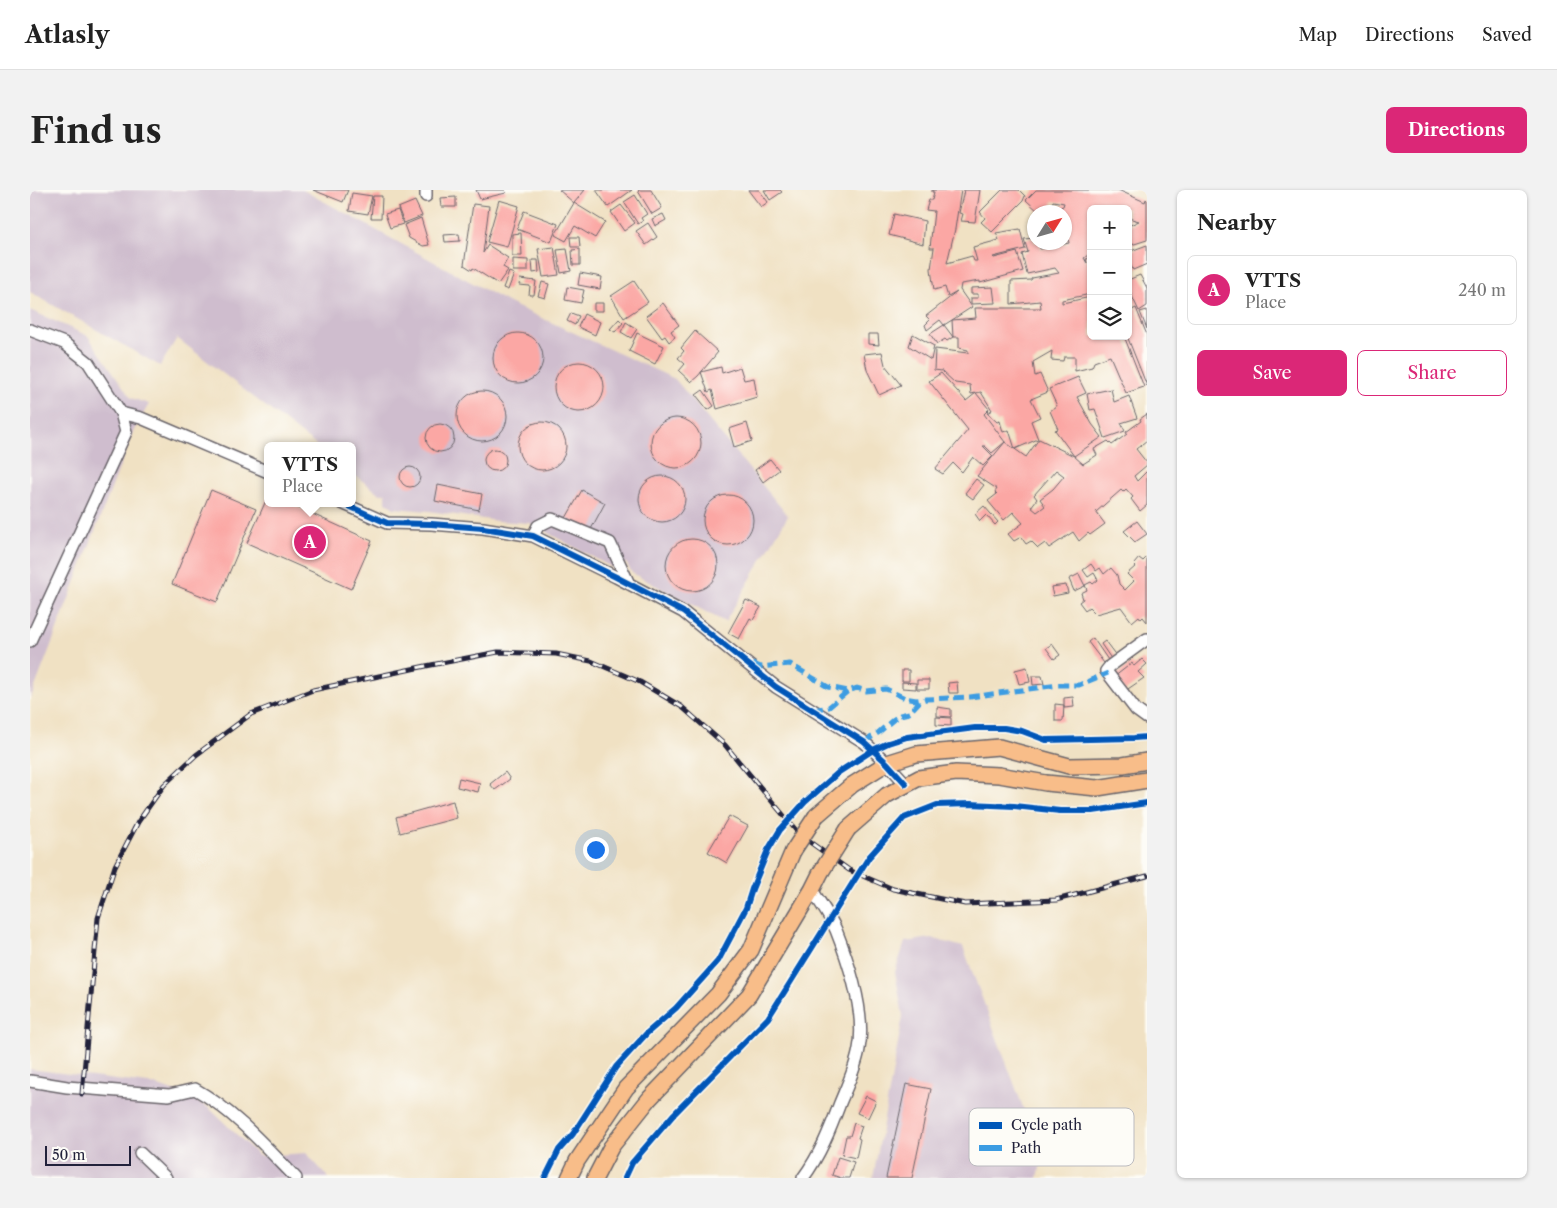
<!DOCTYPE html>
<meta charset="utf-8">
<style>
body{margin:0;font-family:"Libre Caslon Text",serif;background:#f2f2f2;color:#222}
.controls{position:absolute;right:15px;top:15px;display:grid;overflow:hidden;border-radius:8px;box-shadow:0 1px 4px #0004}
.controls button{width:45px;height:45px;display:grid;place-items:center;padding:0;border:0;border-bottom:1px solid #e0e0e0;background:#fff;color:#222;font:25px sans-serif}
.compass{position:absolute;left:997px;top:15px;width:45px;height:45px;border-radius:50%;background:#fff;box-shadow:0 1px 4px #0004;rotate:53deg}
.scale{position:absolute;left:15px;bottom:12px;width:86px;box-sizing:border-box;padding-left:5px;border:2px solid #22223b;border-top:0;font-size:14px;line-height:18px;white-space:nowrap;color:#22223b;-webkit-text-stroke:4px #fdfcf7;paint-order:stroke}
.you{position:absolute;left:565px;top:659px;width:18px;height:18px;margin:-12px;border:4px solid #fff;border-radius:50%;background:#1a73e8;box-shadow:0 0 0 8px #1a73e833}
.badge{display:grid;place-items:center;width:32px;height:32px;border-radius:50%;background:#db2777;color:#fff;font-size:16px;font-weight:700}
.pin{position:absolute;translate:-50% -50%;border:2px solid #fff;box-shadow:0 1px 5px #0006}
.popup{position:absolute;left:234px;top:252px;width:92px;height:65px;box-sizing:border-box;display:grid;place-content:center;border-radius:8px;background:#fff;filter:drop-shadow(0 1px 4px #0005);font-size:16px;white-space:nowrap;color:#767676}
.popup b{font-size:19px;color:#222}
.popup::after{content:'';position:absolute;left:50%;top:100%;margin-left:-10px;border:10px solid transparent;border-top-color:#fff}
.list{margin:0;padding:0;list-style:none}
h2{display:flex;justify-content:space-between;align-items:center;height:65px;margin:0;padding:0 20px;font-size:21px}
h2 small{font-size:16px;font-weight:400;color:#767676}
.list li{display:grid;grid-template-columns:32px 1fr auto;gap:15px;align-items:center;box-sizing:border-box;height:70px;margin:0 10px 10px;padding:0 10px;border:1px solid #e0e0e0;border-radius:8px}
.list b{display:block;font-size:19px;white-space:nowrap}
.list p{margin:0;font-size:16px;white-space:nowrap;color:#767676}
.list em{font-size:16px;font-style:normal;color:#767676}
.actions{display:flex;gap:10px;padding:15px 20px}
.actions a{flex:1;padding:11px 0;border:1px solid #db2777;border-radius:8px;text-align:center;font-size:18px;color:#db2777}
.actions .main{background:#db2777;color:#fff}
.icon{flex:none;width:28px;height:28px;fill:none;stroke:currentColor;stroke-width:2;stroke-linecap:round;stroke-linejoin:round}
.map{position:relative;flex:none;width:1117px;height:988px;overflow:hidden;border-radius:8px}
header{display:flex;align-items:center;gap:30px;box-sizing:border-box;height:70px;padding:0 25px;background:#fff;border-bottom:1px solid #e0e0e0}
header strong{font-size:24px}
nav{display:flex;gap:28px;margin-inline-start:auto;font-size:18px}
.intro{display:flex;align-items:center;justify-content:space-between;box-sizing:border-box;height:120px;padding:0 30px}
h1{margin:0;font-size:35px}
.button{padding:12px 22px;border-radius:8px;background:#db2777;color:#fff;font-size:18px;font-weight:700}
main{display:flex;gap:30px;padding:0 30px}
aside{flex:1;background:#fff;border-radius:8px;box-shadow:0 1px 4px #0004}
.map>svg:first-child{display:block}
.industrial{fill:#cfbdce}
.building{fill:#fba7a4;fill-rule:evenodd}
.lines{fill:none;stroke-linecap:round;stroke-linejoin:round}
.minor-casing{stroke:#6a656b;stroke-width:14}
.major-casing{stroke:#6a656b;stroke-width:18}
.minor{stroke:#fff;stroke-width:11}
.major{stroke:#f8bd89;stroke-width:15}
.rail-casing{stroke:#22223b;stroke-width:5}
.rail{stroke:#fdfcf7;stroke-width:3;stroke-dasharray:9;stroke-linecap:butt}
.major-bridge-casing{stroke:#6a656b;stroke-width:18;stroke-linecap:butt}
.major-bridge{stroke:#f8bd89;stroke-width:15}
.quiet{stroke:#3c9ce2;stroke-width:5;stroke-dasharray:10 5;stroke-linecap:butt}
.cycleway-casing{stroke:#fdfcf7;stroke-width:9}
.cycleway{stroke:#0057b8;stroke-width:6}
.key{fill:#fdfcf7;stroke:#bbbbbf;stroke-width:1}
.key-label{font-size:14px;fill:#22223b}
</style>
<header>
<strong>Atlasly</strong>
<nav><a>Map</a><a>Directions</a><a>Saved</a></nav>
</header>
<div class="intro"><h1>Find us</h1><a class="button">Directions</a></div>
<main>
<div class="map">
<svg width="1117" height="988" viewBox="0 0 1117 988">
<rect width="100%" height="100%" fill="#fdfcf7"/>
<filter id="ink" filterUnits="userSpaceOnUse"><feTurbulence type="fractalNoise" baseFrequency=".02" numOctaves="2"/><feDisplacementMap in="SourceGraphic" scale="10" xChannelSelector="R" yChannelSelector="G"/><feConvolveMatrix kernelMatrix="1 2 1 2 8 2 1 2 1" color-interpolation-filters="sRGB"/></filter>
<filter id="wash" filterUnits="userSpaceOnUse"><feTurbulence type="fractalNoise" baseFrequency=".0096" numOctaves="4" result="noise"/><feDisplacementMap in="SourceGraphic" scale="20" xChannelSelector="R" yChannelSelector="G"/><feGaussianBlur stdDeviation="1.12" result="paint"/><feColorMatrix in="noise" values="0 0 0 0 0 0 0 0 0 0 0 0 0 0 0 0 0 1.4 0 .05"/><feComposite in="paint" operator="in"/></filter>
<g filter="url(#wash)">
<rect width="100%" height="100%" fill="#f0e1c3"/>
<path class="industrial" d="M0,0H273L481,114L645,189L758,326L695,432L602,383L596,373L583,378L518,343L516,340L499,333L467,331L399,321L364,318L356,312V303L350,304L323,284L322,256H287L147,148L130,176L0,102Z
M0,120L58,146L101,208L119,214L103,242L0,510Z
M901,748L933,757L1012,968L1008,988H843L873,826L865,782L875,752Z
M0,879L126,895L159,907L179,918L229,966L276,963L299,988H0Z"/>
<g id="blocks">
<path class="building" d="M283,0H318L313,12Z
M446,0H475L476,3L450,9Z
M529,0H555L544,13L575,32L565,48L545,36L536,51L525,45L544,13Z
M566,0H602L578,17Z
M609,0H621L632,18L622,24L608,1Z
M718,0H729L738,12L731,17Z
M734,0H750L752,2L740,10Z
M902,0H931L925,39L917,73L942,66L944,71H947L943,57L969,50L966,43L990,39L995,59L963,67L964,68L987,62L993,81L950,93V91L931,94L930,100L942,117L922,130L946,128L945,118H1011L1010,111L981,114V91L1001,90L1002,88L1029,83L1025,78L997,84L992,64L998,62L994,49L1004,48V52H1011L1010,59L1039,53L1038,49H1034V22H1031L1029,18L1033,16L1034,13L1023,11L1020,22H1009L996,10L1006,0H1088L1115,12L1116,9L1117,10V50L1098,56V36L1109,31L1098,28V19H1061V63L1054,68L1057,73L1056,69L1061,68V104L1032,110V113L1061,107V146H1094L1114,197L1096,203L1080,166L1064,172L1062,177L1045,181V167H1034L1033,171L1021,170L1022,161L1003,172L1005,186L1010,184L1018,202L1001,209L1010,227L1001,231L1008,249L985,259L979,240L973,242L970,231L967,232L957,223L962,220L951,202L946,203L959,219L954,224L975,252L996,267L1009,249L1044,266L1053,274L1067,265L1064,259L1078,251L1082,255L1097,244L1096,242L1111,231L1110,229L1117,224V250L1106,259L1117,273V275L1104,286L1107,291L1117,281V315L1110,321L1101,309L1103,307L1096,299L1093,302L1091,300L1066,322L1075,334L1060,345L1058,343L1049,351L1043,342L1019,358L1015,353L1008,358L1001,351L996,354L991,347L984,351L978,344L993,333L983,322L974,330L958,311L967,304L965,302L967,299L947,286L975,252L962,263L955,256H953L963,266L953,276L943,267L932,282L923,273L913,284L905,279L938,240L899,191L911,183L936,211L946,203L941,204L940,195L925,193L912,181L904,180L905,159L938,163V160L929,158V147H923L917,151L915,149L907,154L900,144L914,135L923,147L922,130L914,135L910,130L897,140L895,135L900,130L896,126L927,102L918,107L915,97L904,100L901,79L904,58H900L904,21L896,20L899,10H902L904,2H902ZM1026,280L1034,286L1023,299L1010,309L1015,316L1007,322L1001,317L1007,309L1004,305Z
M934,0H950L945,32L931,31L933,24L929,23Z
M972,0H989L995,6L993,11L962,42L951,32L955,28L950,22Z
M322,3L342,6L338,24L319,21Z
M605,5L617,24L611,28L613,31L608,34L594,12Z
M343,6H352L351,28H341Z
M426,7V17H411L410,8Z
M469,10L489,16L477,57L457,52Z
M385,11L392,26L374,33L368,18Z
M443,14L459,16L453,63L458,55L478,68L473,77L478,80L468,94L443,78L442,80L434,75Z
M591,15L605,33L594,41L581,22Z
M368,20L373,34L360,38L355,24Z
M494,21L528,34L521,52L487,39Z
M633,24L636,30L625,36L622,29Z
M864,24L895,31L893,54L859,45Z
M391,28L399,55L393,56L379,48L374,35Z
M618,33L627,47L616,55L606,41Z
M491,43L492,66H482V44Z
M429,44L430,51L415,52L414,45Z
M540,47H549L550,57H541Z
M1117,55V74L1103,80L1098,70V62Z
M524,57L529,85L513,87L508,59Z
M537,59L541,81L531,83L527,60Z
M550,59V75H543L542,60Z
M483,69L498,70V81H483Z
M502,70H508L509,82L503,83Z
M479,82L484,84L478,100L473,98Z
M550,83L572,87L570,99L548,95Z
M1110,85L1117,98V116L1109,121L1098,98V90Z
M490,89L506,91L504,105H499L500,96L489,95Z
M604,91L618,112L594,128L581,106Z
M512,92L519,94L515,108L508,106Z
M537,97L554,100L551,113L535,110Z
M963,97L965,113L941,114V108H948V104H941V98Z
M564,113H573V121H564Z
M633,113L649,135L641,141L645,147L639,152L635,146L632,148L616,126Z
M1106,118L1117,145V196L1097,146H1098V122Z
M1117,120V139L1110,122Z
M541,123L549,126L545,135L537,131Z
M554,124L570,132L565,145L548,137Z
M589,129L593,133L585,142L580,139Z
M596,132L607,139L601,148L591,142Z
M665,141L688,162L668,186L661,192L649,181L655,174L648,168L654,161L651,158Z
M607,143L634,156L625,174L599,161Z
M463 168a25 25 0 1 1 50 0a25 25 0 1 1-50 0Z
M838,144H848L849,155L838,154Z
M883,144L904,156L901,170L879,156Z
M852,162L855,175L871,195L849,205L837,180L834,164Z
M524 197a25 25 0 1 1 50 0a25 25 0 1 1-50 0Z
M691,177L692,183L710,177L714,190L724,188L727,207L687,219L682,200L678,202L671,182Z
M1048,187L1056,203L1047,207L1062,234L1072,247L1044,266L1025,240L1028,239L1020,221L1027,216L1019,199Z
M1081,199L1084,212L1099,206L1107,228L1091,233L1095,241L1075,248L1065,219L1060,220L1057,204Z
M673,200L684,216L678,220L666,205Z
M427 226a25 25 0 1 1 50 0a25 25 0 1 1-50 0Z
M621 253a25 25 0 1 1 50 0a25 25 0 1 1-50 0Z
M488 256a24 24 0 1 1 48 0a24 24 0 1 1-48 0Z
M717,233L722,251L704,257L699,239Z
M396 248a14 14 0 1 1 28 0a14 14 0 1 1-28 0Z
M454 270a11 11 0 1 1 22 0a11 11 0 1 1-22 0Z
M740,269L749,280L733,292L725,280Z
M370 287a10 10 0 1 1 20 0a10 10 0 1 1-20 0Z
M609 309a23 23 0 1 1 46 0a23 23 0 1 1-46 0Z
M946,289L954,295L943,309L935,303Z
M408,295L452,304L449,320L405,311Z
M181,300L226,319L187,412L142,394Z
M552,300L575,313L560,341L536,328Z
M673 330a25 25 0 1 1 50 0a25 25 0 1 1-50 0Z
M238,306V313H258L342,351L321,399L217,353Z
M954,316L968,332L965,335L956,325L950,331L945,324Z
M1107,331L1117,344L1105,352L1094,341Z
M636 375a26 26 0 1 1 52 0a26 26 0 1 1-52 0Z
M1117,367V432L1113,427L1111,429L1109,426L1102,432L1091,417L1066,424L1059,417L1055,420L1049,412L1053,409L1051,403L1057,400L1055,395L1061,392L1063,394L1068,390L1064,383L1058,387L1053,380L1061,374L1066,381L1070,378L1074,384L1081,378L1087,385L1089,394L1095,400L1104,391L1097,384L1106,376L1104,374L1109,368L1113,371Z
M1049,384L1055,396L1044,401L1039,389Z
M1036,395L1038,403L1023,406L1021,397Z
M716,410L731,417L723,430L720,428L709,449L698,443Z
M1063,448L1078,470L1074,473L1058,452Z
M1075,451L1087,467L1082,470L1071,454Z
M1022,454L1030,465L1024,469L1016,458Z
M1112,469L1117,474L1108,482L1114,488L1095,501L1084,487L1102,473L1104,476Z
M997,477L1000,492L989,494L985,480Z
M872,480H879V491H872Z
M1002,486H1012L1014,494L1003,495Z
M887,490H899V499H887Z
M872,492L886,493V499L872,498Z
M927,492L928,503H919L918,493Z
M1043,507L1044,517L1034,518V508Z
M1025,514L1034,515L1033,531H1025Z
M907,517L921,519V527L907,526Z
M906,527L921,528V536L906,535Z
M475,582L480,589L465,600L460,594Z
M429,588L450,593L448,602L427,597Z
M423,611L427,628L370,643L366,627Z
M699,626L718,636L697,673L678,662Z
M876,894L901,899L882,988H856Z
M836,906L846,911L838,928L827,923Z
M824,933L832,936L828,948L830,949L826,968L812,965L816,946H820Z
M808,967L824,972L819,988H811L802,985Z"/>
</g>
</g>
<g filter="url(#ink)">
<use href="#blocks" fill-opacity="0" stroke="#6a656b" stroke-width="1"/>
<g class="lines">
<defs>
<path id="minor" d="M396,0V6
M0,140L34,153L58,172L91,223L96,242L0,451
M91,223L111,228L238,282
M312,313L357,333L401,334L453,338L503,346L586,387L653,422L746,497L834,552L857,573L876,594
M503,346L508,336L522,329L580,353L599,394
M1117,449L1080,476L1076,481L1106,520L1117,528
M0,891L37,897L139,905L165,899C204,921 235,956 266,988
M110,963L136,988
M773,988C790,965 800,940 810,913C817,896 826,877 829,859C836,824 819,773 806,740C800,726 790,713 782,700"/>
<path id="major" d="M786,626L822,595L857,573L886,564L969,557L1039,576L1093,575L1117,571
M818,639L857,605L889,588L926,583L969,585L1016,593L1067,598L1117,590
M539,988L547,971L596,898L688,804L721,760L763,661
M565,988L581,957L620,908L719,805L782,700L791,682"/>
</defs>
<use href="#minor" class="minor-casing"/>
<use href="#major" class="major-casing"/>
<use href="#minor" class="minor"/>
<use href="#major" class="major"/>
<defs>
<path id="rail" d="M52,904L68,728L85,676L108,632L134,595L166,565L221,524L283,500L396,476L468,462L526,464L561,471L610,492L652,517L695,555L770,645L819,680L863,699L935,714L1026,710L1117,686"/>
</defs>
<use href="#rail" class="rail-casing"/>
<use href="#rail" class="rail"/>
<defs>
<path id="major-bridge" d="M763,661L786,626
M791,682L818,639"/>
</defs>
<use href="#major-bridge" class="major-bridge-casing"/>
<use href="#major-bridge" class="major-bridge"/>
<path class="quiet" d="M723,474L731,477L760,474L798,497L818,501
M783,520L799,517L818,501L827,498L836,501L856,499L875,508L886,510L893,509
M834,552L848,543L864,529L870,525L879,523L890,511L896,509L940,507L1028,495H1049L1078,483"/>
<defs>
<path id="cycleway" d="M312,313L357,333L401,334L453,338L503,346L586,387L653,422L746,497L834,552L857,573L876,594
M515,988L529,960L543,944L586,877L617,843L646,818L688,771L716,718L722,699L738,660L750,640L775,612L809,582L843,560L858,553L877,547L945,538H974L992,541L1016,550L1104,548L1117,547
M595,988L602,973L644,924L738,828L839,667L874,628L907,615L940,614L984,616L1030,621H1063L1117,613"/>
</defs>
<use href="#cycleway" class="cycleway-casing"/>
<use href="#cycleway" class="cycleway"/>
</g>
</g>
<rect x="939" y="918" width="165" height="58" rx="8" class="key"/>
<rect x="949" y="932" width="23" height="7" fill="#0057b8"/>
<rect x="949" y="955" width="23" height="6" fill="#3c9ce2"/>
<g class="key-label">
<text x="981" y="940">Cycle path</text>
<text x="981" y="963">Path</text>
</g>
</svg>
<div class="controls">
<button>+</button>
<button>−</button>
<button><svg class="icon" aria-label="layers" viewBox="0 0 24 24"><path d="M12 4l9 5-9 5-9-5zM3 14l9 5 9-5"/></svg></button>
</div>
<svg class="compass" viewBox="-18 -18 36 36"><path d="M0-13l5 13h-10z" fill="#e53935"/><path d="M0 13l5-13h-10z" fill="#767676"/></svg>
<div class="scale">50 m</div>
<div class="you"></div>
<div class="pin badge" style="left:280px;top:352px">A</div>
<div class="popup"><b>VTTS</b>Place</div>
</div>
<aside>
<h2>Nearby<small></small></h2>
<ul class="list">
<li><span class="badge">A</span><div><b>VTTS</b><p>Place</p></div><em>240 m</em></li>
</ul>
<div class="actions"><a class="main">Save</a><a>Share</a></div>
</aside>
</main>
